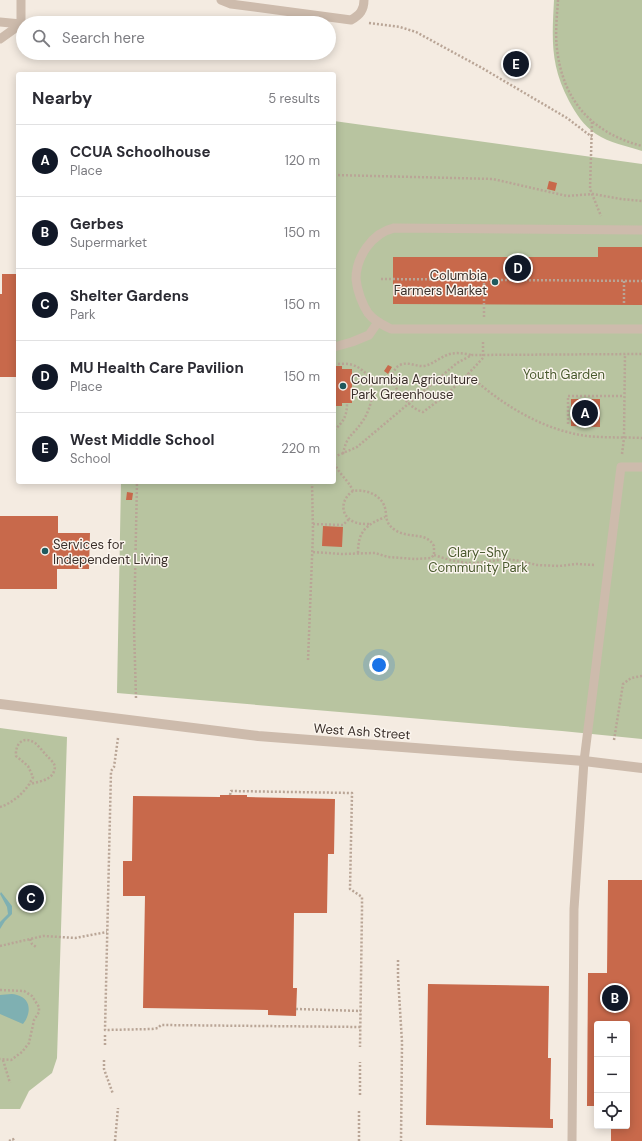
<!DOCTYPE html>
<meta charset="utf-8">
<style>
body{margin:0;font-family:"DM Sans",sans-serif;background:#f2f2f3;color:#2b2b33}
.controls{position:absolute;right:12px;bottom:12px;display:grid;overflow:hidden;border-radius:4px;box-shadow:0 2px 10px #0003}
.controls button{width:36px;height:36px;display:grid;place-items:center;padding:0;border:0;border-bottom:1px solid #e1e1e2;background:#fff;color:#2b2b33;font:20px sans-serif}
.you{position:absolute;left:379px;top:665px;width:14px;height:14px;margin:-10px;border:3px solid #fff;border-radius:50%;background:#1a73e8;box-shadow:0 0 0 6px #1a73e833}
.badge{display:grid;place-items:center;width:26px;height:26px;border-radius:50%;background:#111827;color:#fff;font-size:13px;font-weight:700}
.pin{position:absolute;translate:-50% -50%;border:2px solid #fff;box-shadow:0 1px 4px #0006}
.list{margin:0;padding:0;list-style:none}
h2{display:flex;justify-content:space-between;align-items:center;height:52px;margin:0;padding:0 16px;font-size:17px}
h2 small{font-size:13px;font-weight:400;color:#7c7c81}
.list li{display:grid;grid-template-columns:26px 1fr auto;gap:12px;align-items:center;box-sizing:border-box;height:72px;padding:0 16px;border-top:1px solid #e1e1e2}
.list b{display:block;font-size:15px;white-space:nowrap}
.list p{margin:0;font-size:13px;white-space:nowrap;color:#7c7c81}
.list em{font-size:13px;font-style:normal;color:#7c7c81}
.icon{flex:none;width:22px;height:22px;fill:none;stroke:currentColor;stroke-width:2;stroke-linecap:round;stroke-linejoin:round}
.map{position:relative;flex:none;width:642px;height:1141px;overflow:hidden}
.search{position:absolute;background:#fff;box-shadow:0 2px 10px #0003;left:16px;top:16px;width:320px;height:44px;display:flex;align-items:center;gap:10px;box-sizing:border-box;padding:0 14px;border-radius:22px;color:#7c7c81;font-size:15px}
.panel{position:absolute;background:#fff;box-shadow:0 2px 10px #0003;left:16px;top:72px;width:320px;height:412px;border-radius:4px}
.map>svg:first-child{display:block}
.green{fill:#b8c4a0}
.water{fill:#7fb0b2}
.building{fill:#c8694b}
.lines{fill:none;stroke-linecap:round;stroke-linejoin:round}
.path{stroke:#b9a596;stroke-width:2.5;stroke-dasharray:2 2;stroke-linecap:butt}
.service{stroke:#cdbbac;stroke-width:9}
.tertiary{stroke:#cdbbac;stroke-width:10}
.poi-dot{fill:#1f5a5e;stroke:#fbf5ee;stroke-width:1.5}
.labels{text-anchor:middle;stroke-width:3;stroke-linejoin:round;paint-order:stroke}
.poi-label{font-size:13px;fill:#3b302b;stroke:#fbf5ee;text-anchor:start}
.park-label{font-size:13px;fill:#4a5a2e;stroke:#fbf5ee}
.street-label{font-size:13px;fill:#3b302b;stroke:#fbf5ee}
</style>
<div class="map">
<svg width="642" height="1141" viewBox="0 0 642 1141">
<rect width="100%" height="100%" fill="#f4ebe1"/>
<path class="green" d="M554,0H642V151C627,146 609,143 596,134C584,126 576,114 569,101C550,65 552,39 554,0Z
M334,121L642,164V739L562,731L117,693L121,482H334Z
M0,728L67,737L57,1058L52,1073L29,1091L20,1109H0Z"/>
<path class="water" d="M1,892L12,906V914L5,921L0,929V922L8,914L7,907L0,894Z
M0,995C5,995 12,993 17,995C32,999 31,1014 23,1024L0,1014Z"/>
<path class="building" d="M549,181L557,183L555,191L547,189Z
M598,247H642V305L393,304V257H598Z
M2,274H18V377H0V294H2Z
M388,365L392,367L388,374L384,371Z
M334,366H342V369H352V403H342V406H334Z
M571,399H600V427L571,426Z
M127,492L133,493L132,500H126Z
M0,516H58V533H90L89,569H57V589H0Z
M323,526L343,527L342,547L322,546Z
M220,795H247V797L335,799L334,854H328L327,913H294L293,988H297L296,1016L268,1015V1010L143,1008L145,896H123V861H132L133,796L220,797Z
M608,880H642V1141H611V1126H627V1024H597V1106H587L588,973H607Z
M428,984L549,986L548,1058H551L550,1119H553V1128L426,1125Z"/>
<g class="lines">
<path class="path" d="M558,0C557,16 555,33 557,49C563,101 592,133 642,146
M369,23L400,27L416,32L482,68L567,118L592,137
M592,122L590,189L601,216
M334,175L493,179L567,196L593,194L621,199L642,201
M381,279L642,281
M624,281V305
M484,317V280
M483,342V358L468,374C501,404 542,430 587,436C605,438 623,437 642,438
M334,364C340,364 347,363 353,365C367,370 366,380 385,379C393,378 393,368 400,365C409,361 416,367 424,366C433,364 439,358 447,355C454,352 463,353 471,355
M389,378C398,390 408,408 423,412L446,395L468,374
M568,424V396H624
M334,430C344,422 347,415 347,403
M343,454C347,434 352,437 362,422C367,415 371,405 372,396C373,392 371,388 371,384L375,379
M622,454L624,438L625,354
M334,457L357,447L457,363L472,355L642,354
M353,491C341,499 339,515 354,522C359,524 364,524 369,524
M313,524L343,525L349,519
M313,552L342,554L375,553L388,557L415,559L431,558L434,555V546C426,531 408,539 395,530C382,521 389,514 383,503C377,493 363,489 353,491C348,479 337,473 334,461
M358,553C358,531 366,525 385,517
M434,555L450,560L467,563H475L506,559L520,561L537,565L559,566L576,564L595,565
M308,660L313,533L312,482
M136,698L134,628L137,482
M118,738L114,767L111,771L105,1030L152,1029L158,1028L161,1025L361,1027
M614,740L623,684L631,678L642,676
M230,795L231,791L352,793L350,889L362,897V909L360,1047
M0,807C13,803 27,791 33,777L28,766L16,756C15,744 23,735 35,743C40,747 44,753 48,757C50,759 53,762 54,764C56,768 54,773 51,776C46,781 37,782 30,784
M30,939L32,944L36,947
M0,946L43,936L75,938L107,932
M398,960V977L402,1042L401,1141
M0,990L24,991L32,996L39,1007V1012L34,1020L29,1043L22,1052L11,1060L0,1059
M296,1009L361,1011
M105,1045V1033
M3,1060L10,1083
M104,1060V1069L113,1094
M360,1095V1062
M9,1141L13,1139L14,1141
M115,1141L118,1108
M359,1141V1110"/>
<path class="service" d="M221,0L231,4L351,20C360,15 364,10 364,0
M0,22L21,24V0
M0,39L21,24
M642,230L394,228C372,233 356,257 356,279C357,290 362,304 368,313C374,321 383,325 391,329H642
M334,347L352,342L369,335L378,322
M572,1141L574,909L584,761L621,467H642"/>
<path class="tertiary" d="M0,704L258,736L584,761L642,768"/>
</g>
<g class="poi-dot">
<circle cx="495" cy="282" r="4"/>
<circle cx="343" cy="386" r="4"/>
<circle cx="45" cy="551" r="4"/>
</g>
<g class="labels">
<g class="poi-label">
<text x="487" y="280" text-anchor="end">Columbia<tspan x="487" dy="15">Farmers Market</tspan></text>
<text x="351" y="384">Columbia Agriculture<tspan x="351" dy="15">Park Greenhouse</tspan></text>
<text x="53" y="549">Services for<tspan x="53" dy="15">Independent Living</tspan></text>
</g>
<g class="park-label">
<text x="564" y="379">Youth Garden</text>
<text x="478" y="557">Clary-Shy<tspan x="478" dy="15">Community Park</tspan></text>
</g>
<g class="street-label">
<text transform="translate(362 731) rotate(4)" y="5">West Ash Street</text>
</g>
</g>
</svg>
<div class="controls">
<button>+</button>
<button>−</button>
<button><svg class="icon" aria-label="locate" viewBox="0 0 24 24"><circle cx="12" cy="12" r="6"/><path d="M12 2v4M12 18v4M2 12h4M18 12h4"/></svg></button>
</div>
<div class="you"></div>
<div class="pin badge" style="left:585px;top:413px">A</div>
<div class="pin badge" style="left:615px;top:998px">B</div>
<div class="pin badge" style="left:31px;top:898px">C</div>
<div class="pin badge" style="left:518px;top:268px">D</div>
<div class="pin badge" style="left:516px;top:64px">E</div>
<div class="search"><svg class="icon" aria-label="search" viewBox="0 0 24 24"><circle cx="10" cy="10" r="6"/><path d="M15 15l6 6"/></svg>Search here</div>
<section class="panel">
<h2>Nearby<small>5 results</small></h2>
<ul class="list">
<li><span class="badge">A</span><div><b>CCUA Schoolhouse</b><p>Place</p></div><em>120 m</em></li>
<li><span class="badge">B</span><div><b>Gerbes</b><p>Supermarket</p></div><em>150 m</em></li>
<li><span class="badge">C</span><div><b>Shelter Gardens</b><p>Park</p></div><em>150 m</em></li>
<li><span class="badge">D</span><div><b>MU Health Care Pavilion</b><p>Place</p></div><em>150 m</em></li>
<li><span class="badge">E</span><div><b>West Middle School</b><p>School</p></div><em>220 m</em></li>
</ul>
</section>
</div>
